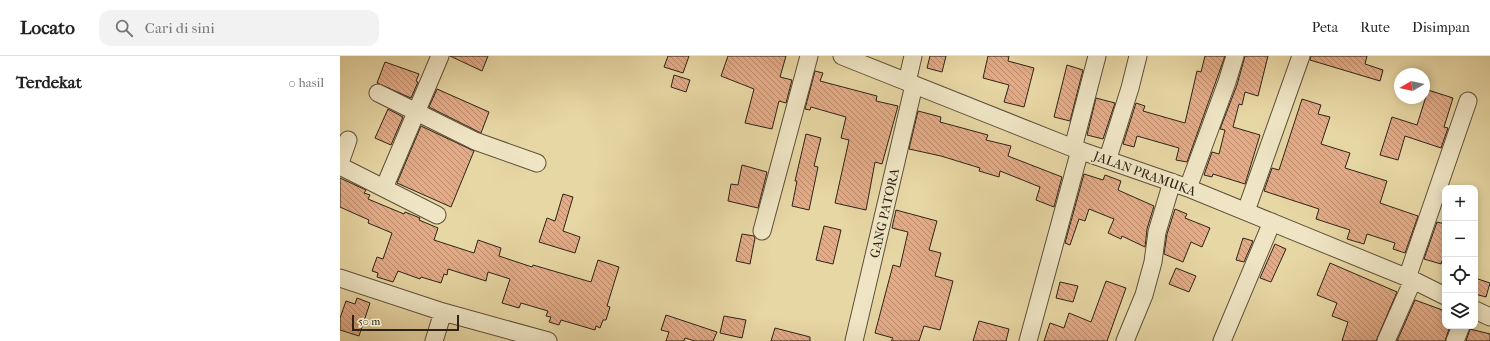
<!DOCTYPE html>
<html lang="id">
<meta charset="utf-8">
<style>
body{margin:0;font-family:"IM FELL French Canon",serif;background:#f2f2f2;color:#222}
.controls{position:absolute;right:12px;bottom:12px;display:grid;overflow:hidden;border-radius:8px;box-shadow:0 2px 10px #0003}
.controls button{width:36px;height:36px;display:grid;place-items:center;padding:0;border:0;border-bottom:1px solid #e0e0e0;background:#fff;color:#222;font:20px sans-serif}
.compass{position:absolute;left:1054px;top:12px;width:36px;height:36px;border-radius:50%;background:#fff;box-shadow:0 2px 10px #0003;rotate:261deg}
.scale{position:absolute;left:12px;bottom:10px;width:107px;box-sizing:border-box;padding-left:4px;border:2px solid #2f2318;border-top:0;font-size:11px;line-height:14px;white-space:nowrap;color:#2f2318;-webkit-text-stroke:3px #efe5c4;paint-order:stroke}
.list{margin:0;padding:0;list-style:none}
h2{display:flex;justify-content:space-between;align-items:center;height:52px;margin:0;padding:0 16px;font-size:17px}
h2 small{font-size:13px;font-weight:400;color:#767676}
.icon{flex:none;width:22px;height:22px;fill:none;stroke:currentColor;stroke-width:2;stroke-linecap:round;stroke-linejoin:round}
.map{position:relative;flex:none;width:1150px;height:285px;overflow:hidden}
header{display:flex;align-items:center;gap:24px;box-sizing:border-box;height:56px;padding:0 20px;background:#fff;border-bottom:1px solid #e0e0e0}
header strong{font-size:19px}
nav{display:flex;gap:22px;margin-inline-start:auto;font-size:14px}
.search{width:280px;height:36px;background:#f2f2f2;display:flex;align-items:center;gap:10px;box-sizing:border-box;padding:0 14px;border-radius:12px;color:#767676;font-size:15px}
main{display:flex}
aside{flex:1;background:#fff}
.map>svg:first-child{display:block}
.building{fill:url(#building-back-hatch);stroke:#2f2318}
.lines{fill:none;stroke-linecap:round;stroke-linejoin:round}
.minor-casing{stroke:#5d503b;stroke-width:19}
.minor{stroke:#efe5c4;stroke-width:17}
.labels{text-anchor:middle;stroke-width:4;stroke-linejoin:round;paint-order:stroke}
.street-label{font-size:13px;fill:#2f2318;stroke:#efe5c4}
</style>
<header>
<strong>Locato</strong>
<div class="search"><svg class="icon" aria-label="search" viewBox="0 0 24 24"><circle cx="10" cy="10" r="6"/><path d="M15 15l6 6"/></svg>Cari di sini</div>
<nav><a>Peta</a><a>Rute</a><a>Disimpan</a></nav>
</header>
<main>
<aside>
<h2>Terdekat<small>0 hasil</small></h2>
<ul class="list">
</ul>
</aside>
<div class="map">
<svg width="1150" height="285" viewBox="0 0 1150 285">
<defs>
<pattern id="building-back-hatch" width="6" height="6" patternUnits="userSpaceOnUse"><rect width="6" height="6" fill="#e4ab86"/><path d="M-1 5l2 2M0 0l6 6M5-1l2 2" fill="none" stroke="#b98b6d"/></pattern>
</defs>
<rect width="100%" height="100%" fill="#e7d7a4"/>
<filter id="stains"><feTurbulence type="fractalNoise" baseFrequency=".005" numOctaves="4"/><feColorMatrix values="0 0 0 0 .2 0 0 0 0 .09 0 0 0 0 .02 0 0 0 .5 -.17"/></filter>
<radialGradient id="worn" r=".72"><stop offset=".6" stop-color="#630" stop-opacity="0"/><stop offset="1" stop-color="#630" stop-opacity=".3"/></radialGradient>
<path class="building" d="M110,0H148L142,15Z
M328,0H349L343,17L324,11Z
M388,0H446L440,21L452,24L446,47L439,45L432,73L405,67L414,33L381,20Z
M590,0H606L602,16L587,12Z
M648,0H669L668,5L694,12L684,51L664,46L669,29L643,22Z
M865,0H885L847,106L836,104L839,92L797,80L794,91L783,88L796,47L805,50L803,55L845,67L857,15L861,16Z
M905,0H928L918,40L905,36L902,49L899,48L893,71L920,79L905,128L873,118L872,121L864,119L872,96L879,98L885,74L880,73L897,29Z
M971,0H1027L1025,8L1043,14L1040,25L970,4Z
M45,6L79,18L76,25L78,26L71,42L37,27Z
M727,9L743,14L730,65L714,61Z
M475,15L483,17L480,25L537,40L536,45L558,50L542,108L535,106L526,154L495,147L509,84L501,82L506,61L471,51L470,54L465,53Z
M334,19L350,24L346,36L331,31Z
M97,33L149,56L141,77L89,51Z
M1088,34L1113,42L1104,71L1108,72L1101,92L1065,80L1058,104L1040,99L1052,61L1077,69Z
M756,42L775,47L763,83L747,79Z
M962,43L981,49L978,58L990,61L981,88L1010,97L1005,112L1047,125L1040,147L1078,160L1065,197L1053,193L1055,187L1027,178L1024,188L1007,183L1010,174L976,163L979,153L924,135L932,112L939,114Z
M48,53L63,61L51,89L35,82Z
M578,55L601,61L600,66L648,79L646,84L671,90L668,100L722,121L714,151L696,144L700,131L660,115L659,121L639,115L640,112L601,100L569,93Z
M81,70L134,95L111,151L57,127Z
M466,78L481,82L474,110L478,111L469,154L452,150L457,125H455Z
M402,109L427,116L418,152L388,145L391,128L398,129Z
M744,118L763,124L765,119L781,125L778,134L814,150L807,173L805,191L782,180L781,183L768,177L774,163L749,153L745,165L739,163L730,189L725,187Z
M0,122L26,134L24,137L30,139L28,143L64,158L65,156L80,162L79,164L98,172L94,184L134,197L138,184L161,192L159,200L192,211L193,209L251,226L258,204L279,211L267,250L270,251L266,264H263L260,272L256,270L255,274L221,264L219,269L209,266L211,261L206,260L208,255L181,247L179,252L162,247L170,223L148,216L146,225L108,213L107,219L104,218L101,227L81,221L80,223L58,215L53,226L37,221L38,217L32,215L37,201L43,203L52,177L28,167L29,164L0,151Z
M223,138L233,141L223,175L240,181L235,197L199,186L207,162L215,165Z
M835,153L847,158L845,162L870,172L862,191L851,186L843,206L824,198L827,178Z
M556,154L597,165L589,194L601,197L595,220L613,225L600,274L584,270L579,285H551L553,282L535,277L553,209L560,211L568,176L552,172Z
M1097,166L1105,168V196L1101,208L1084,203Z
M484,170L501,174L493,208L476,204Z
M402,178L414,180L415,182L410,208L396,205Z
M903,182L913,185L904,206L896,204Z
M935,188L946,193L931,226L920,222Z
M990,207L1057,236L1036,285H1002L1008,266L992,260L997,247L977,239Z
M836,212L856,220L849,236L829,228Z
M1135,222L1150,227L1146,241L1135,238Z
M766,225L786,232L767,285H704L710,267L724,272L729,257L751,266Z
M720,226L738,230L733,246L716,242Z
M17,242L30,247L19,280L0,274V262L6,245L15,248Z
M1075,244L1105,255V270H1110L1105,285H1057Z
M326,259L377,276L373,285H355L345,282L344,285H326L329,276L321,274Z
M384,260L406,264L402,282L380,277Z
M639,265L669,273L666,285H633Z
M435,272L470,281V285H431Z
M1130,273L1150,278V285H1126Z"/>
<g class="lines">
<defs>
<path id="minor" d="M502,0L733,92L848,132L1073,224L1105,240
M567,26L573,0
M38,37L135,85L197,107
M733,92L757,0
M768,102L790,32L798,0
M0,107L8,84
M0,110L97,159
M44,132L100,0
M848,132L887,26L895,0
M906,155L961,0
M422,175L469,0
M0,222L103,256L208,285
M1067,222L1128,45
M1135,254L1150,261
M94,285L103,256
M514,285L574,29
M688,285L740,94
M785,285L804,239L813,206L817,176L832,126
M882,285L932,166
M1046,285L1073,224
M1115,285L1121,270"/>
</defs>
<use href="#minor" class="minor-casing"/>
<use href="#minor" class="minor"/>
</g>
<g class="labels">
<g class="street-label">
<text transform="translate(805 117) rotate(20)" y="5">JALAN PRAMUKA</text>
<text transform="translate(544 157) rotate(-77)" y="5">GANG PATORA</text>
</g>
</g>
<rect width="100%" height="100%" filter="url(#stains)"/>
<rect width="100%" height="100%" fill="url(#worn)"/>
</svg>
<div class="controls">
<button>+</button>
<button>−</button>
<button><svg class="icon" aria-label="locate" viewBox="0 0 24 24"><circle cx="12" cy="12" r="6"/><path d="M12 2v4M12 18v4M2 12h4M18 12h4"/></svg></button>
<button><svg class="icon" aria-label="layers" viewBox="0 0 24 24"><path d="M12 4l9 5-9 5-9-5zM3 14l9 5 9-5"/></svg></button>
</div>
<svg class="compass" viewBox="-18 -18 36 36"><path d="M0-13l5 13h-10z" fill="#e53935"/><path d="M0 13l5-13h-10z" fill="#767676"/></svg>
<div class="scale">50 m</div>
</div>
</main>
